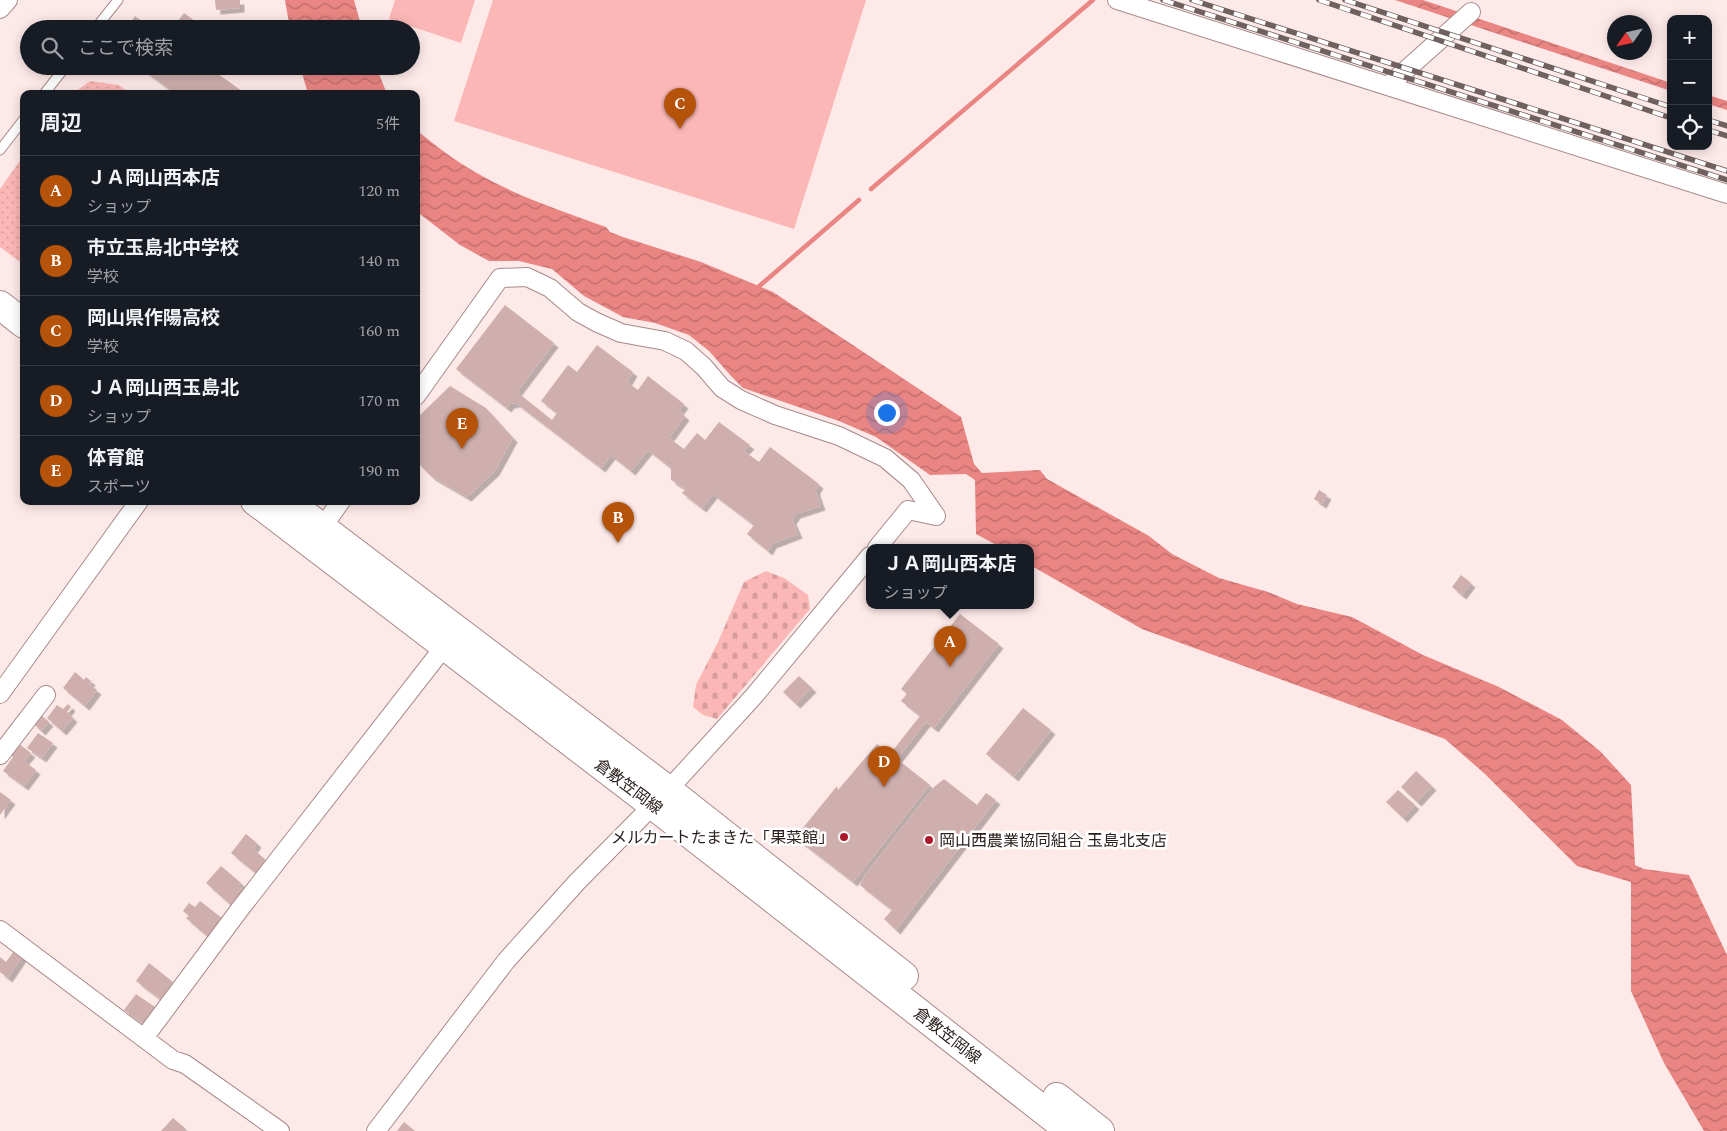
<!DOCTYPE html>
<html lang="ja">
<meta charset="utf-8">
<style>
body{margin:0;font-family:Spectral,"Noto Sans JP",serif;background:#20242c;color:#f1f3f6}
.controls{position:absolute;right:15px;top:15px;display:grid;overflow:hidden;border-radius:10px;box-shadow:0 2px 12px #0003}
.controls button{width:45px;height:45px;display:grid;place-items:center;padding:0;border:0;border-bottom:1px solid #363941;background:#171b24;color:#f1f3f6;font:25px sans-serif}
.compass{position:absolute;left:1607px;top:15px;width:45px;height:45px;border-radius:50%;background:#171b24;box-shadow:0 2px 12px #0003;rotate:236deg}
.you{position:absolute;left:886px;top:412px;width:18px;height:18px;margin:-12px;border:4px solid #fff;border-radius:50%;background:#1a73e8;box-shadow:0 0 0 8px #1a73e833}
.badge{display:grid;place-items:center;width:32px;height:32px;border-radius:50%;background:#b45309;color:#fff;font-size:16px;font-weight:700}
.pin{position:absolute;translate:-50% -41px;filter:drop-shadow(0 1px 2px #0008)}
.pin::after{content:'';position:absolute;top:26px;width:18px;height:15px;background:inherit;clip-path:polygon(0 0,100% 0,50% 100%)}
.popup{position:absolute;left:866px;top:544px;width:168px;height:65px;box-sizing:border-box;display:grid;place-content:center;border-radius:10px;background:#171b24;filter:drop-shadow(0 1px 4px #0005);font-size:16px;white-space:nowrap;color:#9ea1a6}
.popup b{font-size:19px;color:#f1f3f6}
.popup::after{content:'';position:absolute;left:50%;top:100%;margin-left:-10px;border:10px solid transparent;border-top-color:#171b24}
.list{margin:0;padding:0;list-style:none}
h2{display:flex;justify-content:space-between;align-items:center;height:65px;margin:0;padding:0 20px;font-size:21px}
h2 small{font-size:16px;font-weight:400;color:#9ea1a6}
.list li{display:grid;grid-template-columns:32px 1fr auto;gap:15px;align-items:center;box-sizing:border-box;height:70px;padding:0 20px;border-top:1px solid #363941}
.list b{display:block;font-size:19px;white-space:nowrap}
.list p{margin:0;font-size:16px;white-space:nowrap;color:#9ea1a6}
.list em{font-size:16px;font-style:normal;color:#9ea1a6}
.icon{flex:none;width:28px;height:28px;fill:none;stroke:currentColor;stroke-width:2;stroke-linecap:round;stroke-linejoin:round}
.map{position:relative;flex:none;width:1727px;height:1131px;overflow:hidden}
.search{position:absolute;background:#171b24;box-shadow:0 2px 12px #0003;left:20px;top:20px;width:400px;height:55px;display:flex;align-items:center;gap:12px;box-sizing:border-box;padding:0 18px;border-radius:28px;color:#9ea1a6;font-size:19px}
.panel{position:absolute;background:#171b24;box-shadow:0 2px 12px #0003;left:20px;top:90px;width:400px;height:415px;border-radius:10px}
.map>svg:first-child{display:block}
.grass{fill:#fbb7b5}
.cemetery{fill:url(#cemetery-stones)}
.park{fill:url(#park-dots)}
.water{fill:url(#water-waves)}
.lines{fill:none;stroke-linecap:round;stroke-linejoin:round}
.stream{stroke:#e98583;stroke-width:4.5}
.building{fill:#ceafad;filter:url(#shadow)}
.lane-casing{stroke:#a88a89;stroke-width:11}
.street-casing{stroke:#a88a89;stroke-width:20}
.primary-casing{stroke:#a88a89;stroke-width:30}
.lane{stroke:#fff;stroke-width:9}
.street{stroke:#fff;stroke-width:18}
.primary{stroke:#fff;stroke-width:28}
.rail-casing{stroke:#6f6160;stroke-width:5.5}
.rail{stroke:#fff;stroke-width:4;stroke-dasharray:11;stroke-linecap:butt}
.poi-dot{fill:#ac172c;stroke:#fff;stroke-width:2}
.labels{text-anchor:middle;stroke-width:5;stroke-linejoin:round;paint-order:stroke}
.street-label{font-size:16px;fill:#2d2120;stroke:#fff}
.poi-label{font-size:16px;fill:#2d2120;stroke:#fff;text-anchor:end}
</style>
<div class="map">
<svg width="1727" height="1131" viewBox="0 0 1727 1131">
<defs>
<pattern id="cemetery-stones" width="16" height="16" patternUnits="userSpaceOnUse" patternTransform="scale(1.25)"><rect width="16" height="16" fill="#fbb7b5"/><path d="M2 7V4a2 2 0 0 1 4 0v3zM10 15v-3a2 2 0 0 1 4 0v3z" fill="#d79d9b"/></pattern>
<pattern id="park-dots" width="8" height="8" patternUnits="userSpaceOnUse" patternTransform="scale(1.25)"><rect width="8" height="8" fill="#fbb7b5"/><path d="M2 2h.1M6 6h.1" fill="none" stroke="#d79d9b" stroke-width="1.8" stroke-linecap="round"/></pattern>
<pattern id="water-waves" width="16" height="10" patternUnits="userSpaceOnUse" patternTransform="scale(1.25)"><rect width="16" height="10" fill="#e98583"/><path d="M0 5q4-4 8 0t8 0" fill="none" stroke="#bd6c6b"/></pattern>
<filter id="shadow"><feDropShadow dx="4.5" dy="4.5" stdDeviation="0" flood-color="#0004"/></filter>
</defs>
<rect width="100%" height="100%" fill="#fde9e8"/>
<path class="grass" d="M395,0H475L461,43L389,19Z
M493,0H866L794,229L454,121Z"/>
<path class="cemetery" d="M766,571L784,578L808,595L810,609L717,719L703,715L693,707L696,685L718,642L744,582Z"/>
<path class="park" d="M90,81L119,85L131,94H72Z
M24,155V265L0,247V189Z"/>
<path class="water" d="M285,0H354L362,29H290Z
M1395,0H1423L1671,83V91Z
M300,66H376L387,94H308Z
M1708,95L1727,101V110L1708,104Z
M416,130C435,145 454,160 475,172C516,196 562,211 606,227L610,232L623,237L701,262L773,292L961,417L974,464L982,473L1040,470L1047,479L1149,536L1172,554L1219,578L1268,592L1297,604L1352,617L1423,655L1499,687L1562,720L1601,752L1631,785L1635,865L1644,869L1689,875L1727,955V1131H1704L1664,1063L1631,991V882L1577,866L1485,774L1445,739L1142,629L1030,565V548H1002L976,534L975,480L966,474L930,475L876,437L839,421L743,388L731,376L709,351L689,335L655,323L623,317L584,296L552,269L519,261H489L460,245L416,211Z"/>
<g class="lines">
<path class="stream" d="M871,189L1093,0
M756,289L859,200"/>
</g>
<path class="building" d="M215,0H240V8L216,10Z
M184,13L206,29H172Z
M135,16L153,29H126Z
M138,66H207L246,94H176Z
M505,305L554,343L517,392L552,420L557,413L541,401L568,365L577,372L597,345L633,372L627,382L638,390L648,376L684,404L679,411L685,416L669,438L684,449L697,433L705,440L719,422L750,445L744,451L759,462L770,447L819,484L816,489V492L821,506L796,514L792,520L798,534L772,544L768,551L747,534L754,525L713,494L702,508L682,493L686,489L671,480V468L648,450L631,471L611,455L601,468L516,403L510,404L507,408L456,369Z
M450,386L486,408L513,438L495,471L467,497L431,476L416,461V422L420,415Z
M1319,490L1327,495L1322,504L1314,499Z
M1461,575L1471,583L1462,595L1452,587Z
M960,614L999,644L934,728L926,722L897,759L930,785L853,882L797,839L798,834L837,786L838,790L877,744L890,754L920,716L901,701L907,694L901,689Z
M75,672L84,680L86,677L91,681L89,684L97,690L85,706L63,688Z
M799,676L812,688L796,704L783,692Z
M68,704L71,707L67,712L73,718L62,731L47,718L57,705L63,709Z
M1023,708L1051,730L1014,777L986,754Z
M41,715L49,722L41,731L33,723Z
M38,733L53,743L42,758L27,748Z
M19,744L31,753L24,761L36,770L24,786L3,771L13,757L11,755Z
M1416,771L1432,786L1417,802L1401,787Z
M944,779L977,805L986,793L996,800L896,930L884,919L892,910L860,885L865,875L934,787Z
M1398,790L1415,805L1403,818L1386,802Z
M0,792L11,800L0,815Z
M246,834L257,843L253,849L267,861L257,874L231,853Z
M221,866L241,883L238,886L244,891L232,906L206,883Z
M200,901L223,919L208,937L186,918L189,916L183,911L189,903L195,907Z
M14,951L22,957L8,978L0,972V957L6,962Z
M149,963L173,982L160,999L136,981Z
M136,994L158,1009L146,1025L124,1010Z
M173,1118L186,1129L184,1131H161Z
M404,1122L415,1131H397Z"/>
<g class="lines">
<defs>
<path id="lane" d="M95,29L118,0
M44,94L66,66
M0,150L24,119"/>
<path id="street" d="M1117,0L1727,194
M0,9L8,0
M1388,86L1471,12
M416,396L500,278L527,277L550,288L578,312L596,322L621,333L665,341L686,351L704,367L722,388L741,400L775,415L839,436L885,458L911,480L936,516
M314,534L322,528L341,501
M877,548L908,510L936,516
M0,694L139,501
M0,755L46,695
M0,930L173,1060L185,1064L280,1131
M144,1038L240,909L451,638
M376,1131L506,961L577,882L668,790L754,696L870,556"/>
<path id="primary" d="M0,305L24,324
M255,501L653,805L1070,1131
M287,501L668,790L904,976
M1057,1097L1100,1131"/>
</defs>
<use href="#lane" class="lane-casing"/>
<use href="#street" class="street-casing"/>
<use href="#primary" class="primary-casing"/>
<use href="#lane" class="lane"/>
<use href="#street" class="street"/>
<use href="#primary" class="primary"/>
<defs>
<path id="rail" d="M1163,0L1727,180
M1192,0L1727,171
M1319,0L1671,118
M1345,0L1671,107
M1708,120L1727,126
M1708,130L1727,136"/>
</defs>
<use href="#rail" class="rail-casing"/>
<use href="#rail" class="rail"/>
</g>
<g class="poi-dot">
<circle cx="844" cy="837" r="5"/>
<circle cx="929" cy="840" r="5"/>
</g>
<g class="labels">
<g class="street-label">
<text transform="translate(629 786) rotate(37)" y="6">倉敷笠岡線</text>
<text transform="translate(948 1035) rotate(38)" y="6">倉敷笠岡線</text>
</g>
<g class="poi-label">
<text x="834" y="843">メルカートたまきた「果菜館」</text>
<text x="939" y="846" text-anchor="start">岡山西農業協同組合 玉島北支店</text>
</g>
</g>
</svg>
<div class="controls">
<button>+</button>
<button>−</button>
<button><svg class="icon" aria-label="locate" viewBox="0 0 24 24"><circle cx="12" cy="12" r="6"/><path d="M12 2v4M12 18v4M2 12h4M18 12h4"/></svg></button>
</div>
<svg class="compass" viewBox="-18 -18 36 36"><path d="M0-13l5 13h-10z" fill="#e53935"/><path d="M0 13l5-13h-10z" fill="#9ea1a6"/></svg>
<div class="you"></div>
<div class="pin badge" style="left:950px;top:667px">A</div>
<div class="popup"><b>ＪＡ岡山西本店</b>ショップ</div>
<div class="pin badge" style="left:618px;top:543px">B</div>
<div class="pin badge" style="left:680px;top:129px">C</div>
<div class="pin badge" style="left:884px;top:787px">D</div>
<div class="pin badge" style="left:462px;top:449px">E</div>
<div class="search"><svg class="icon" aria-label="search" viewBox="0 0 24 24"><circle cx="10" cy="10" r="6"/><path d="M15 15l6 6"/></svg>ここで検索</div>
<section class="panel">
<h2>周辺<small>5件</small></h2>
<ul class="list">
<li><span class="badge">A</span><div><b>ＪＡ岡山西本店</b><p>ショップ</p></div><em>120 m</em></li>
<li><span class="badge">B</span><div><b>市立玉島北中学校</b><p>学校</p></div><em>140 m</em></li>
<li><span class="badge">C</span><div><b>岡山県作陽高校</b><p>学校</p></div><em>160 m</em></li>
<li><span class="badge">D</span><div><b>ＪＡ岡山西玉島北</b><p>ショップ</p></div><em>170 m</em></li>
<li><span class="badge">E</span><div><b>体育館</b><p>スポーツ</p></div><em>190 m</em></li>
</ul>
</section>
</div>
